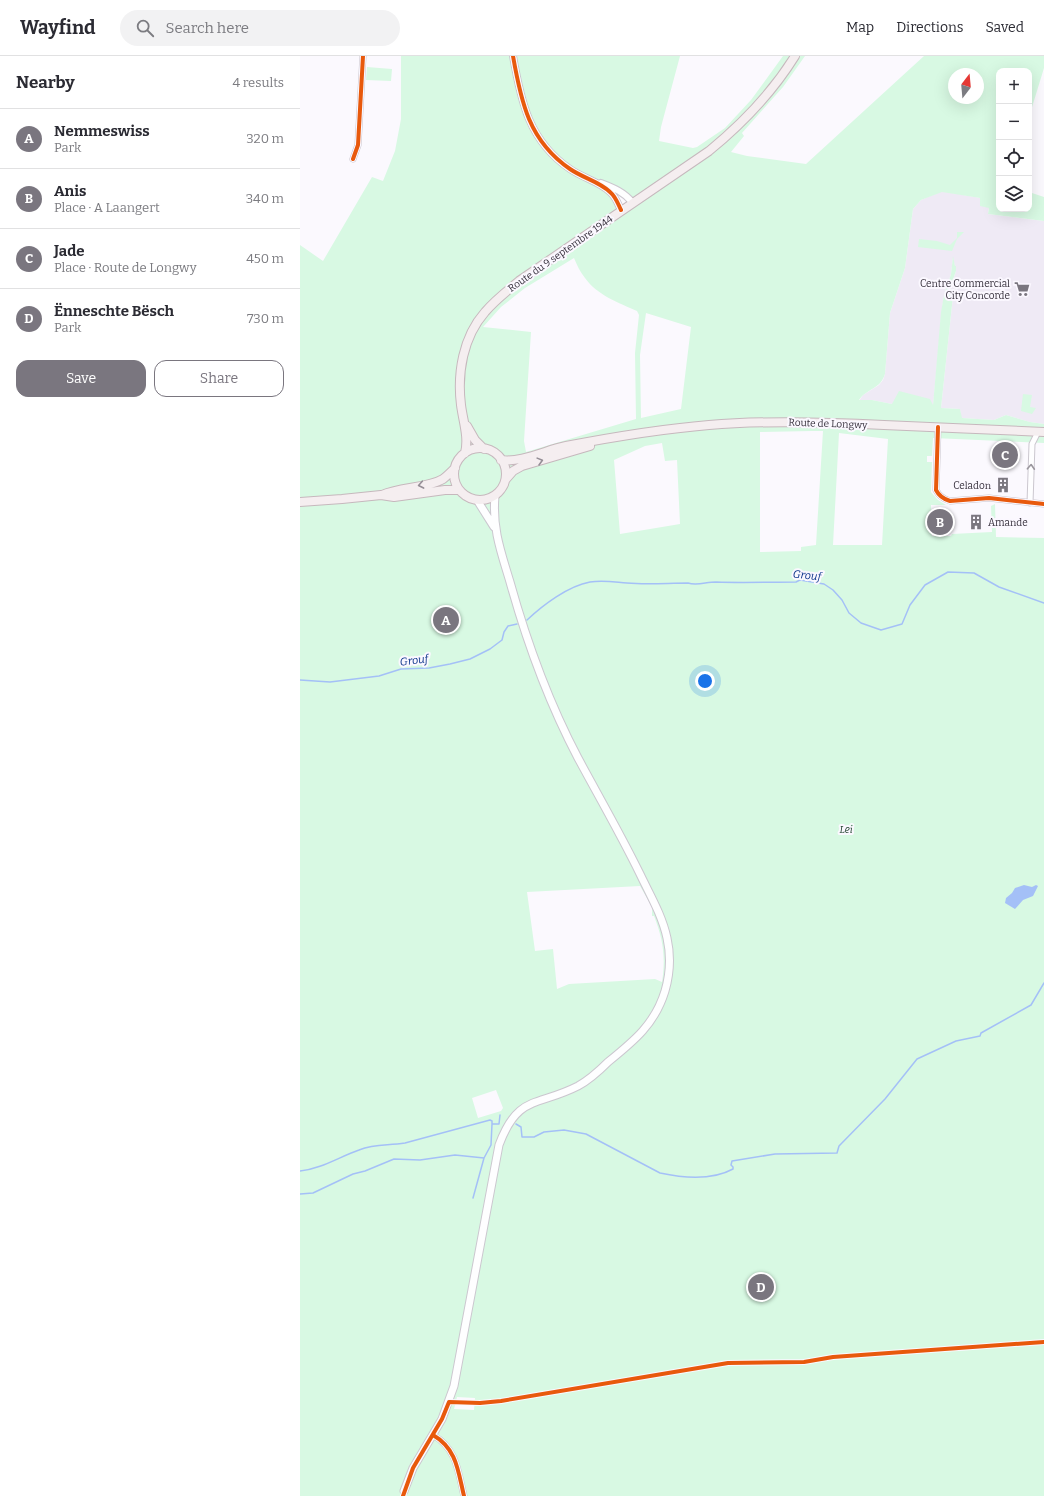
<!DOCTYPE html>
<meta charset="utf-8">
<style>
body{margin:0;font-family:Bitter,serif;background:#f2f2f3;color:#2b2b33}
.controls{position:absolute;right:12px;top:12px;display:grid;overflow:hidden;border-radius:8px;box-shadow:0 4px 16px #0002}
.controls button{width:36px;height:36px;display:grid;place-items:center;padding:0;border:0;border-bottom:1px solid #e1e1e2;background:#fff;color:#2b2b33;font:20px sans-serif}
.compass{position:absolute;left:648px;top:12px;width:36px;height:36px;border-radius:50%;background:#fff;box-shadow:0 4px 16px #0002;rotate:16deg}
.you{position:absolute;left:405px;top:625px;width:14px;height:14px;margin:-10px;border:3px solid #fff;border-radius:50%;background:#1a73e8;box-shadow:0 0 0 6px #1a73e833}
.badge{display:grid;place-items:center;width:26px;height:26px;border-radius:50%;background:#7a767f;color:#fff;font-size:13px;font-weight:700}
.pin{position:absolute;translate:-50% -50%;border:2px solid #fff;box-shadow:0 1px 4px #0006}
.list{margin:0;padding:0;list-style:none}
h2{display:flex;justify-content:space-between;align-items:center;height:52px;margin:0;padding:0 16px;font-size:17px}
h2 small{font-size:13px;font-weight:400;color:#7c7c81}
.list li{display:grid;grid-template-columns:26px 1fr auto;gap:12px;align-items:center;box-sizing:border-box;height:60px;padding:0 16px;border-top:1px solid #e1e1e2}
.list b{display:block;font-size:15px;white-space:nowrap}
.list p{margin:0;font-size:13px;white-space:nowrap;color:#7c7c81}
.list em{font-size:13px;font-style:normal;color:#7c7c81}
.actions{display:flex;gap:8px;padding:12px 16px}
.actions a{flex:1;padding:9px 0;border:1px solid #7a767f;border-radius:12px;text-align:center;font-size:14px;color:#7a767f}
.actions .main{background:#7a767f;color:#fff}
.icon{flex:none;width:22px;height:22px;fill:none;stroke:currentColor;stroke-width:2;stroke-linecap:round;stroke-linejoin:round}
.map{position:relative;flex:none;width:744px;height:1440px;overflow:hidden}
header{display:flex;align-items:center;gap:24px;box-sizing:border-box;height:56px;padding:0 20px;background:#fff;border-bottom:1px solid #e1e1e2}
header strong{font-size:19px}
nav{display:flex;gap:22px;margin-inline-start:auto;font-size:14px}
.search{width:280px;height:36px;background:#f2f2f3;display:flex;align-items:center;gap:10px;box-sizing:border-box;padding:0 14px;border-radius:22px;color:#7c7c81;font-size:15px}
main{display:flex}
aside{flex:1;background:#fff}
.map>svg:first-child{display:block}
.built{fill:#efeaf5}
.green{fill:#d8f9e3;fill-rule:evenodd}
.water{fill:#a4c0f7}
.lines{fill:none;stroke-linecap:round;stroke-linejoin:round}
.stream{stroke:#a4c0f7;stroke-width:1.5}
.minor-casing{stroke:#cbc7cf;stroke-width:7}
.tertiary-casing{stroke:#cbc7cf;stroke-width:8}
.secondary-casing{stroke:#cbc7cf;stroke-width:9}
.primary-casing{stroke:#c6b8bd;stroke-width:10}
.minor{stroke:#fefeff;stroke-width:5}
.tertiary{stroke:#fefeff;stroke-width:6}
.secondary{stroke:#fefeff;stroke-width:7}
.primary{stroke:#f5eef0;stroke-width:8}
.cycleway-casing{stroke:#fbf8ff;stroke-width:6}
.cycleway{stroke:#e8590c;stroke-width:4}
.oneway{stroke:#958e96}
.oneway2{stroke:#9a969d}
.labels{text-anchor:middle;stroke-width:4;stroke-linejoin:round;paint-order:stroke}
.street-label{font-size:10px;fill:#352f3b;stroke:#fbf8ff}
.poi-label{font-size:10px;fill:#352f3b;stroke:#fbf8ff;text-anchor:end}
.park-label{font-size:10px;font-style:italic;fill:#11361f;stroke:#fbf8ff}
.water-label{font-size:11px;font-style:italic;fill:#0b348a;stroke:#fbf8ff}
</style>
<header>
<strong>Wayfind</strong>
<div class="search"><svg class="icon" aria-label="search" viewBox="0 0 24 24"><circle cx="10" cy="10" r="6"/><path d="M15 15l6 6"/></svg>Search here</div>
<nav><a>Map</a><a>Directions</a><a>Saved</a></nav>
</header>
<main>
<aside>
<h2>Nearby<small>4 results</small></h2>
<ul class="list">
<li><span class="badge">A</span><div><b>Nemmeswiss</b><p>Park</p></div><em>320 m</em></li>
<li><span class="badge">B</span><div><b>Anis</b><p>Place · A Laangert</p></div><em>340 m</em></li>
<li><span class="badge">C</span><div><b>Jade</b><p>Place · Route de Longwy</p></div><em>450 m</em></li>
<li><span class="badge">D</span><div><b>Ënneschte Bësch</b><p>Park</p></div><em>730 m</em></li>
</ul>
<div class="actions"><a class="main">Save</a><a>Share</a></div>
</aside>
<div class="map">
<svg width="744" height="1440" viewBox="0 0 744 1440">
<rect width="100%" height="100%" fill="#fbf9fe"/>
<path class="built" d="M642,135L680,142L689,152L688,158L744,165V368L730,366L706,359L694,364L661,362L660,353L641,352L653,240L650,232L656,215V210H655L653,202L651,218L644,239L642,253L633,350L592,348L572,344L559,345L563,339L579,329L583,324L585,318L590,257L605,212L613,153L621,144Z"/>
<path class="green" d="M101,0H380L361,71L359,85L393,92L397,91L425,72L451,44L483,0H505L483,31L442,77L444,80L431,96L447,100L506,108L624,0H744V12L729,61V15H699V153H729V136L744,141V165L688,158L689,152L680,150V142L642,136L621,144L613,153L605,212L590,257L585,318C580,334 567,332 559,344H572L592,348L599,335L630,343L633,349L641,256L644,239L651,218L653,200L655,210H656V215L650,232L653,240L641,352L660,353L662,362L694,364L706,359L730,366L744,368V387L633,382L632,400H627V406H632L631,436L638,444L646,449H631L632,480H651L652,478L692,476L691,450L695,448L696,481L744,482V1440H0V451L22,445L0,446V189L23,205L72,121L83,125L95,95L101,63ZM654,18H678V42H654ZM303,128L332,147L321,154ZM274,202C277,209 280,216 285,222C297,239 319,247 337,255L339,259L335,297L336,363L226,396L224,385L231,276L183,271L201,251L225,232ZM346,257L391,271L381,353L341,362L340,299ZM512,375H523L516,489L501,491V495L460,496V376ZM539,377L588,383L582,489H533ZM362,387L365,405L377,404L380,468L320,478L314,404L345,390ZM340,830L352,851V860H354C363,883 366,901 362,926L355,923L269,928L257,933L253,893L235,895L227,836ZM196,1034L203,1052L201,1055L178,1062L172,1042ZM157,1341L175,1342L174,1354L154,1353Z
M67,11L92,13L91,25L66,24Z
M657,176H664L657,183L652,195L618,191L619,183L637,185L650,189L657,182Z
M723,338L732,339L730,351L736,352L732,358L721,355Z"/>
<path class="water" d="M724,829L732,831L736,829L738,830L733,840L723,844L715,853L705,847L706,842L712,837L715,832Z"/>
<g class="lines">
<path class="stream" d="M227,564C243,549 268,530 290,526C303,524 314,526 327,527C347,529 368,527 388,527C397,530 406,526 416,526C442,527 469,526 496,526L500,524L524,528L533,534L542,544L549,557L561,567L581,574L602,568L610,549L625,529L648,516L674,517L699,531L744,547
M0,624L30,626L79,620L101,613L129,612L150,608L170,603L190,593L202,584L204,576L208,570L217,568
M216,1068L221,1071L222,1081H234L244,1076L264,1074L286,1078L360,1117C383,1122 411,1125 433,1113V1111L431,1109L432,1105L475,1098L537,1097L539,1090L585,1043L617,1003L656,985L680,980L681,977L731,949L744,927
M0,1115C21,1113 39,1101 59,1094C76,1087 87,1090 105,1087L190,1064L192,1065V1068H199L200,1059
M0,1138L13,1137L53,1118L65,1115L94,1103L120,1104L155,1099L184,1102L191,1089L192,1068
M173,1142L184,1102"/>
<defs>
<path id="minor" d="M53,103L58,89L63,0
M638,371L636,434C639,440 643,443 650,445L689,442L744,448
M730,447L732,388L738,376
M133,1379C157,1393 158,1415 164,1440"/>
<path id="tertiary" d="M213,0C221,46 229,85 270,113C283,122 300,126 310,136C316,141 318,148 321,154
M301,127C314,132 324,136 333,147"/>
<path id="secondary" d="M177,444L194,471
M104,1435L113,1412L142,1363L154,1330L199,1089C218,1038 237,1051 278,1030C289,1024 299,1015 308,1006C334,985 355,968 365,935C370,918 371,900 367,882C362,859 350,839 340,818C321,779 299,741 278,702C249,647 227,587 210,526C201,496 192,472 195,440"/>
<path id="primary" d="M167,370L175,384L184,393
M154 418a26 26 0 1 1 52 0a26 26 0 1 1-52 0Z
M165,397C169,381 163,365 161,349C157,317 163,281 185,256C195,244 207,235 219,225L409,95C442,68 472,37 495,0
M201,404C221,407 246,394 266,390C313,381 361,373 409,369C467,364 526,366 584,369C637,371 691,374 744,376
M206,423L213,415L222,410L290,390
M82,439C100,431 128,432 143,423C147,420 151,416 155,412
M0,446L42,443L81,439L94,441L145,434H159"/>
</defs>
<use href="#minor" class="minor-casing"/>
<use href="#tertiary" class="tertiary-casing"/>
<use href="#secondary" class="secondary-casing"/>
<use href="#primary" class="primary-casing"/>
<use href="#minor" class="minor"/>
<use href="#tertiary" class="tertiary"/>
<use href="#secondary" class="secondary"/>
<use href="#primary" class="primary"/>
<defs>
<path id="cycleway" d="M213,0C221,46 229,85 270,113C283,122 300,126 310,136C316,141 318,148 321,154
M53,103L58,89L63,0
M638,371L636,434C639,440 643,443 650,445L689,442L744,448
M133,1379C157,1393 158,1415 164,1440
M103,1440L113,1412L142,1363L149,1346L180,1347L201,1345L428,1307L504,1306L533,1301L744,1286"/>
</defs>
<use href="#cycleway" class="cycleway-casing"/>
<use href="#cycleway" class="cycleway"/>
</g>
<defs><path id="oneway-chevron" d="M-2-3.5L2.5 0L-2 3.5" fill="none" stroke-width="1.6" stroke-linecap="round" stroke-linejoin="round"/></defs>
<g class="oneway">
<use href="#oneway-chevron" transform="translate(240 405) rotate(-15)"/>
<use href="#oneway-chevron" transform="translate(121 429) rotate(169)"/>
</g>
<use class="oneway2" href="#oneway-chevron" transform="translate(731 411) rotate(-87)"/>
<defs>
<symbol id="supermarket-bare" viewBox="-9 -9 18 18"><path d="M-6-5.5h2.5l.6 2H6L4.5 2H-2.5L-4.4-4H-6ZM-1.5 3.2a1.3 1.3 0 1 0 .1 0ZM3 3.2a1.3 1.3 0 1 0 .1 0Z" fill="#7a767f" stroke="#fbf8ff" stroke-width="2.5" paint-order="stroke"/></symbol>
<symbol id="building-bare" viewBox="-9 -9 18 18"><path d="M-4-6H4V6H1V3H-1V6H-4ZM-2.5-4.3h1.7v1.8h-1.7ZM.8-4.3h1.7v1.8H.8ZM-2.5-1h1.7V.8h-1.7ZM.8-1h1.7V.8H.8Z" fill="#7a767f" stroke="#fbf8ff" stroke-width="2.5" paint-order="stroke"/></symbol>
</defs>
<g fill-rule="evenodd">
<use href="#supermarket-bare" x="711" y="222" width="22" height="22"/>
<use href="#building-bare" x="692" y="418" width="22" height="22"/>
<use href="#building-bare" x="665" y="455" width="22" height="22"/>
</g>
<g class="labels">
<g class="street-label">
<text transform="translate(260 197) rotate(-35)" y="4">Route du 9 septembre 1944</text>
<text transform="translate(528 367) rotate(2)" y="4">Route de Longwy</text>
</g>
<g class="poi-label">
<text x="710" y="231">Centre Commercial<tspan x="710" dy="12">City Concorde</tspan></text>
<text x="691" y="433">Celadon</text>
<text x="688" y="470" text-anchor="start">Amande</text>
</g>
<g class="park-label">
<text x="546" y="777">Lei</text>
</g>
<g class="water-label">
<text transform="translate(507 519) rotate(6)" y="4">Grouf</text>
<text transform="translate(114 604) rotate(-7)" y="4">Grouf</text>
</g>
</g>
</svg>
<div class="controls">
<button>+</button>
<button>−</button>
<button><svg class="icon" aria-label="locate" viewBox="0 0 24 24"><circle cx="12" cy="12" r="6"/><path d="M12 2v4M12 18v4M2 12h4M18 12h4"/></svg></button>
<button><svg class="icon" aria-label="layers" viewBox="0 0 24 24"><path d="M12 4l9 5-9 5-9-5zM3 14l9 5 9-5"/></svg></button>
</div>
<svg class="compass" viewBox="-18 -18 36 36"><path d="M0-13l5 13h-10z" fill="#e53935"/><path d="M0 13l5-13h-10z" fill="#7c7c81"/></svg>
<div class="you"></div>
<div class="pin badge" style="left:146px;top:564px">A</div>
<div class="pin badge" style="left:640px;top:466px">B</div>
<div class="pin badge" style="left:705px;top:399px">C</div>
<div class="pin badge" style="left:461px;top:1231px">D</div>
</div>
</main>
